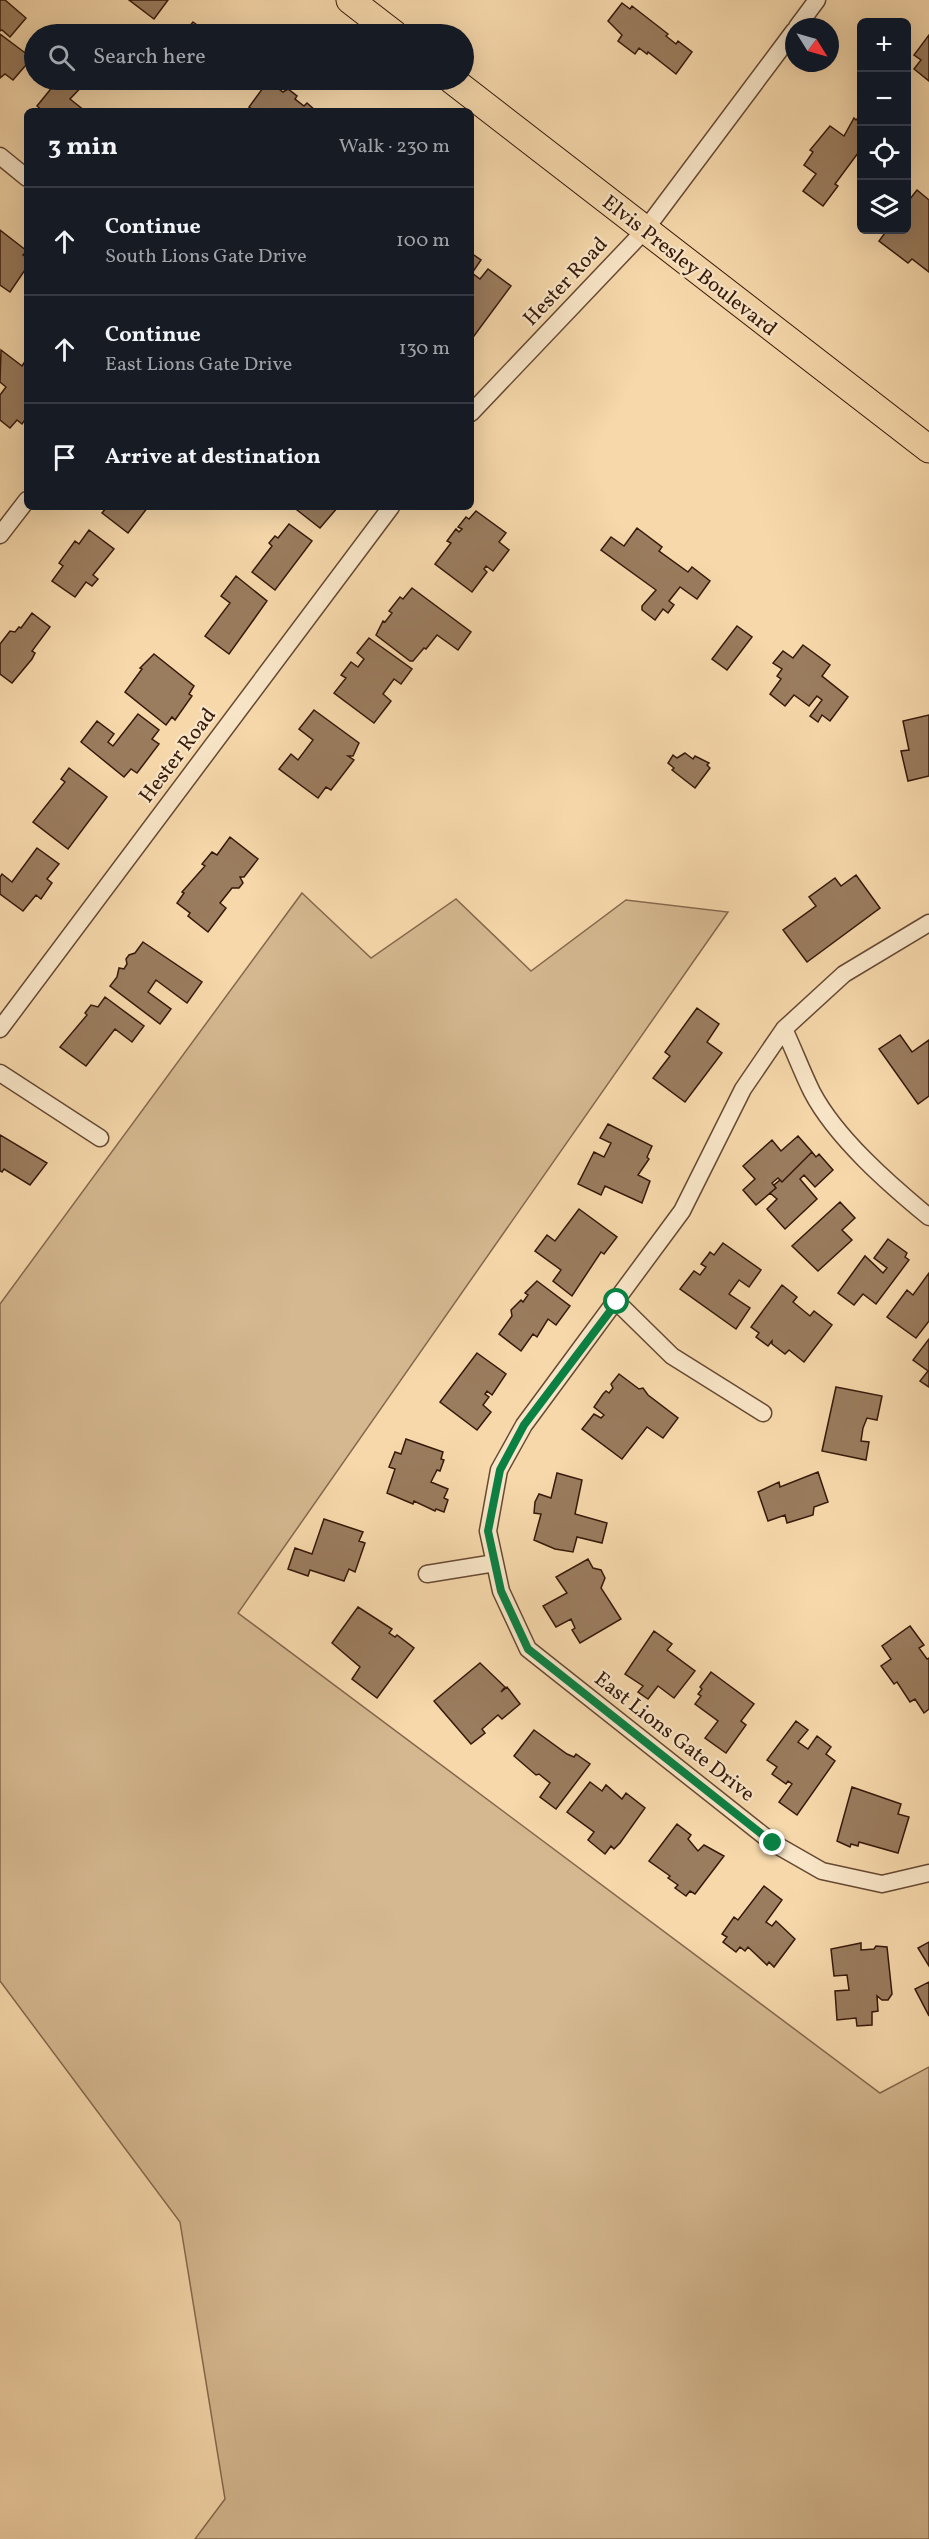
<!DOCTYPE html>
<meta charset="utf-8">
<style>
body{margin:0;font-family:Vollkorn,serif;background:#242831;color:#f1f3f6}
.controls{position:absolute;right:18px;top:18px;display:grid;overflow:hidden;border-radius:9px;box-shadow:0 6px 24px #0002}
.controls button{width:54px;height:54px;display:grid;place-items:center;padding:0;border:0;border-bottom:2px solid #363941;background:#171b24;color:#f1f3f6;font:30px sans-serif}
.compass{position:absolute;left:785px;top:18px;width:54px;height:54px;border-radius:50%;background:#171b24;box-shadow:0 6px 24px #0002;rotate:127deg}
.stop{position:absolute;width:18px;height:18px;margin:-14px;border:4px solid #0b8043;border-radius:50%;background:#fff}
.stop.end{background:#0b8043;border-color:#fff;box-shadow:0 2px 6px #0008}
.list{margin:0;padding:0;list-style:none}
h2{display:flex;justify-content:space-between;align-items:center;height:78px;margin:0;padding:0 24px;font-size:26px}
h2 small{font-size:20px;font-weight:400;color:#9ea1a6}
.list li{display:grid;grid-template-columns:39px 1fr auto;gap:18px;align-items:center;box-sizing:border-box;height:108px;padding:0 24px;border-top:2px solid #363941}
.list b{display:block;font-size:22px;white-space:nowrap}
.list p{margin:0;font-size:20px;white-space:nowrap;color:#9ea1a6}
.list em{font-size:20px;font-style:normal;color:#9ea1a6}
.icon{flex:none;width:33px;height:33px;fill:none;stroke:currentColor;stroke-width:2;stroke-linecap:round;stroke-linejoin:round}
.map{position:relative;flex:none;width:929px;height:2539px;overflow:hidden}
.search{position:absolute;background:#171b24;box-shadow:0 6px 24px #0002;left:24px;top:24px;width:450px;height:66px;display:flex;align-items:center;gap:15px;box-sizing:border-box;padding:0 21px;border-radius:33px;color:#9ea1a6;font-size:22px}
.panel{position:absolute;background:#171b24;box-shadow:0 6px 24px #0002;left:24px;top:108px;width:450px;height:402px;border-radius:9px}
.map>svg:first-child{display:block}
.green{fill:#d5b890;stroke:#86684d;stroke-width:1.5}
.building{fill:#9a7c5e;stroke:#36190a;stroke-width:1.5}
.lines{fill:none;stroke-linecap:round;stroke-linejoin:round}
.street-casing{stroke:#664932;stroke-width:19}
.primary-casing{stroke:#36190a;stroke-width:29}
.street{stroke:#f9e6c8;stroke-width:16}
.primary{stroke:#f6d8ab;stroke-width:27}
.route{stroke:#0b8043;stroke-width:8}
.labels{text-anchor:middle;stroke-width:4.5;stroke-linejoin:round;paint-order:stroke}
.street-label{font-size:21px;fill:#36190a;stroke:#f9e6c8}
</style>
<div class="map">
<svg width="929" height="2539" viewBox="0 0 929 2539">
<rect width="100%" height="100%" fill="#f6d8ab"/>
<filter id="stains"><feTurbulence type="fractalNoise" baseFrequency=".00333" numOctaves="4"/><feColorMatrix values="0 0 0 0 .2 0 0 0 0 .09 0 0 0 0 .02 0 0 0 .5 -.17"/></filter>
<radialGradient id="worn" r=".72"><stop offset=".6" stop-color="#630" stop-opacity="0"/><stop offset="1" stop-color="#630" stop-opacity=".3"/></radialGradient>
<path class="green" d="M302,893L371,958L456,899L531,971L626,900L728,912L238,1613L880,2093L929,2067V2539H195L225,2499L180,2222L0,1981V1304Z"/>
<path class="building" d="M0,0H5L26,18L10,37L2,30L0,31Z
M168,0L154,19L129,0Z
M622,3L630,9L632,6L668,34L666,36L676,44L678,41L692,52L676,74L648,52L647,54L639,48L635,54L618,41L622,35L608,21Z
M193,22L210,34H183Z
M0,34L32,58L13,80L5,74L0,78Z
M929,35V81L914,69L921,60L914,55Z
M58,80H88L70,99L85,111H43L37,106Z
M268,81L283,92L288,89L297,96L295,99L304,106L307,103L316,111H255L249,107Z
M860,116L862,153H858L835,184L838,186L823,206L803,191L816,174L804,165L813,152L810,150L830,126L844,136L854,118L856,120Z
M917,190L929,200V272L912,259L908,263L879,241L887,230H906V204Z
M0,230L27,251L23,255L27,258V267L10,292L0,285Z
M471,253L481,260L472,273L480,279L488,269L511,286L471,340Z
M1,350L22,366L24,363L27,366V417L22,424L17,420L10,428L0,420V395L6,387L0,382Z
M107,507H148L128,533L102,513Z
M300,507H338L320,528L297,510Z
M476,511L506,533L499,542L509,550L493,571L486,566L484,569L487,572L472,592L435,564L451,543L447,541L456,529L459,532L462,529L458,527L466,517L469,519Z
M289,524L312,541L275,590L252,572L272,546L269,543L275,536L278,538Z
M637,528L662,547L659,551L688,572L692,567L710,581L697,599L680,587L669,601L674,605L668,613L663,609L655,620L642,610V606L656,590L601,550L611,537L624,546Z
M89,530L114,549L93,575L98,579L92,586L86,582L75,597L52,581L63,566L59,563L75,541L79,544Z
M236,576L267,601L229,654L205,636L230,603L221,596Z
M412,588L471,632L458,650L437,635L426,649L424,648L413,661H410L376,635L383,621L385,622L392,613L389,611L400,597L403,599Z
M32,613L50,627L32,651L35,653L32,659L12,683L0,674V644L10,631L15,632L19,627L21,628Z
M737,626L752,637L727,670L712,659Z
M369,638L412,669L401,684L394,679L383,694L391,701L374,723L334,693L346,678L341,675L351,662L358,667L364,659L357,653Z
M803,645L830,665L822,676L848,697L830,721L822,715L818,722L810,716L822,700L817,696L809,706L794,695L785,706L770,694L781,679L777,676L782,669L773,663L783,651L793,658Z
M154,654L194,686L189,694L192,696L175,720L172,717L166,725L125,692L142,669L140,668Z
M314,710L359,743L353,756H348L354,760L331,790L326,787L318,798L279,769L291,754L298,760L313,740L299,729Z
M138,714L159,730L152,739L159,744L137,773L131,769L124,777L81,742L97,721L114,734L108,742L113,746Z
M929,715V776L908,781L901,751L909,750L903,721Z
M685,753L693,759L695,756L709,763L707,765L710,768L695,788L672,770L674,768L668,763L673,755L677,758Z
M69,768L107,797L68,849L33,822L65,782L61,779Z
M230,837L258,859L244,877H240L243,883L239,888H232L220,903L226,908L208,932L188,916L190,913L177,903L184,893L182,892L205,866L202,864L212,852L217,855Z
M37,848L59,864L47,879L52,883L41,899L36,895L23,911L0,894V877L2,874L12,882Z
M856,875L880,908L807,962L783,930L816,906L809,897L835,878L841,886Z
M143,942L202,982L187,1003L156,980L148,992L171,1009L160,1024L110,986L117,977L119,968L124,969L127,964L126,959L129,955L135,953Z
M105,997L144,1026L132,1042L115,1029L86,1066L60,1047L87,1015L85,1013L91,1005L98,1007Z
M697,1008L719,1024L707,1042L722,1053L685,1102L653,1078L670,1056L665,1052Z
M900,1035L912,1052L929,1040V1096L918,1104L879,1049Z
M608,1124L652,1146L647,1157L649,1159L638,1175L650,1181L642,1203L605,1186L601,1195L578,1184L594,1152L604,1157L611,1143L600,1138Z
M0,1135L47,1163L30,1185L4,1169L2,1172L0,1171Z
M798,1136L812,1152L782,1182L778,1178L772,1183L776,1188L756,1205L743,1190L755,1179L743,1166L772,1140L781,1151Z
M812,1152L816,1157L819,1154L833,1170L815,1187L804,1175L800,1179L817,1199L785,1229L767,1209L777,1199L770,1193L776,1188L774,1185L780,1180L782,1182Z
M840,1202L855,1218L842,1230L852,1240L818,1271L792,1246Z
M579,1209L617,1237L604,1254L601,1252L572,1296L553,1281L561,1270L535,1251L547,1235L555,1241Z
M888,1239L907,1253L905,1257L909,1260L876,1304L863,1294L854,1305L838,1293L865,1256L883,1273L887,1268L874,1258Z
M723,1243L761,1270L749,1287L739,1280L729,1294L750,1308L736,1329L680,1289L694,1271L700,1275L706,1267L701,1264L708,1255L710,1252L714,1255Z
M929,1273V1321L916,1338L887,1317L907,1290L913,1295Z
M537,1281L570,1306L556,1325L548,1319L537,1337L533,1334L521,1351L499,1334L512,1316L511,1310L521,1300L523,1302L528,1295L525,1293Z
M782,1285L797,1297L793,1302L810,1316L814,1311L832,1325L804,1362L789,1350L785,1354L772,1344V1341L768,1346L756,1337L759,1333L751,1327Z
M929,1339V1387L920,1381L928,1371L913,1360Z
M477,1353L506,1374L492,1395L487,1391L485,1394L489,1397L483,1405L491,1412L477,1430L440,1402Z
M619,1374L639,1389L643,1388L648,1395L678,1418L663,1438L647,1427L622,1459L582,1429L594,1414L601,1418L604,1415L594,1407L603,1394L606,1391L609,1393L613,1388L611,1384Z
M836,1387L882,1396L877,1420L867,1418L863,1428L861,1441L869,1442L866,1460L822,1451Z
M406,1439L443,1452L441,1459L444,1460L440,1471L437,1470L431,1482L448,1489L444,1498L448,1500L444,1512L436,1509L435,1511L414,1501L413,1504L387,1493L395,1469L389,1467L395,1452L401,1454Z
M818,1472L828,1502L814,1507L813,1515L787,1523L785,1515L768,1521L758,1492L779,1482L780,1487Z
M557,1473L582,1480L575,1514L607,1523L602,1543L577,1537L573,1552L555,1549L534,1540L541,1514L534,1513L535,1502L539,1494L551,1498Z
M324,1519L363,1532L359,1541L365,1543L355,1572L349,1569L344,1581L310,1570L308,1576L288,1569L295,1548L312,1554Z
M588,1559L593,1568L601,1570L605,1578L601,1588L621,1619L580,1643L572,1630L575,1628L571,1619L556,1627L543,1606L567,1593L556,1577Z
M358,1607L392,1629L389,1633L395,1637L397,1635L414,1648L377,1698L352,1679L360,1667L332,1643Z
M910,1626L924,1645L919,1648L927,1659L929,1658V1709L924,1713L915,1699L910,1702L897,1682L894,1684L881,1666L891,1659L882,1646Z
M654,1631L672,1644L667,1650L695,1671L674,1698L658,1686L648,1699L638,1692L643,1686L625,1674Z
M480,1663L505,1687L501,1692L507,1687L520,1704L502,1719L498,1715L482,1729L485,1733L471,1744L434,1701Z
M711,1672L754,1704L741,1721L746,1725L726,1753L705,1738L718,1721L695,1704L701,1696L698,1694L702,1689L700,1687Z
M796,1721L808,1730L798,1742L808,1749L817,1736L831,1747L826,1754L835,1761L797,1815L779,1802L792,1784L788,1781L786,1784L772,1774L777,1767L767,1760Z
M534,1730L567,1754L574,1757L576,1754L590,1764L556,1809L540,1797L550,1783L539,1774L536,1775L514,1756Z
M590,1782L602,1791L606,1785L622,1799L626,1793L645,1808L620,1843L614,1849L611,1846L605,1854L588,1840L594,1832L567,1812Z
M852,1787L901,1804L898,1814L909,1817L898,1853L859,1842L858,1846L851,1844L850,1847L837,1841Z
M677,1824L691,1835L688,1839L698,1851L704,1845L724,1856L695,1894L690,1891L686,1896L675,1888L678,1885L668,1878L670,1876L649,1861Z
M764,1886L782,1900L766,1922L772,1926L776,1921L795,1939L774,1967L769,1962L767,1965L748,1947L745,1951L740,1947L736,1952L723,1942L727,1937L722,1934L734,1917L738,1920Z
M929,1942V1966L918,1948Z
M861,1943V1950L874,1949L876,1946L887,1947L892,1994L888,2000H882L877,1996L878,2011L872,2012V2025L857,2026L856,2018L837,2020L835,1991L849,1990L847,1975L834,1976L831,1949Z
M929,1982V2016L915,1989Z"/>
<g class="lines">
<defs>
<path id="street" d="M797,27L817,0
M0,156L27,178
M471,413L645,230L794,31
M0,535L27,500
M929,923L844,974L784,1029L743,1089L682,1211L524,1425L499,1470L488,1531L501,1591L528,1649L773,1843L822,1871L882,1884L929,1873
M0,1029L391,507
M784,1029C794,1050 802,1072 812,1092C836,1138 890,1185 929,1217
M0,1073L100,1138
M617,1302L672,1356L763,1413
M427,1574L495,1563"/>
<path id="primary" d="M350,0L394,34
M452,80L929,449"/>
</defs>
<use href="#street" class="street-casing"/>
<use href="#primary" class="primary-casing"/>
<use href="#street" class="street"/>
<use href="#primary" class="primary"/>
</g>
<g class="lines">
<path class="route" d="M617,1302L524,1425L500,1470L488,1531L501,1591L528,1649L773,1843"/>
</g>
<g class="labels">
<g class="street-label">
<text transform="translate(690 265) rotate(38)" y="7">Elvis Presley Boulevard</text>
<text transform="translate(565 281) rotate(-47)" y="7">Hester Road</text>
<text transform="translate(177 755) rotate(-53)" y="7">Hester Road</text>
<text transform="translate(675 1736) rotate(38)" y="7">East Lions Gate Drive</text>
</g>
</g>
<rect width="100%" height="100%" filter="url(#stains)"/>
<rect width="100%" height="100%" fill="url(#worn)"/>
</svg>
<div class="controls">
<button>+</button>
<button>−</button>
<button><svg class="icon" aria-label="locate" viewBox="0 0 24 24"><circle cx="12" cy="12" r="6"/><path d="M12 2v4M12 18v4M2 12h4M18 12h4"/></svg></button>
<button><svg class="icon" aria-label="layers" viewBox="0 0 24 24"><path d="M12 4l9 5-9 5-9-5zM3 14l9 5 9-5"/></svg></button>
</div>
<svg class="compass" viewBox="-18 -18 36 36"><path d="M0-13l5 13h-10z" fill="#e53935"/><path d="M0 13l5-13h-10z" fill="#9ea1a6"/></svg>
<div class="stop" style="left:617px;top:1302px"></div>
<div class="stop end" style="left:773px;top:1843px"></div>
<div class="search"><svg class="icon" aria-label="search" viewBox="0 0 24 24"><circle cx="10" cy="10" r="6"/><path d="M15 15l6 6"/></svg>Search here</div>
<section class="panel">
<h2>3 min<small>Walk · 230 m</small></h2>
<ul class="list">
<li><svg class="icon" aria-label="ahead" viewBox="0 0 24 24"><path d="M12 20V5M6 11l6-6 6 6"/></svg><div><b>Continue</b><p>South Lions Gate Drive</p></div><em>100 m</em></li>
<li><svg class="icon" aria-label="ahead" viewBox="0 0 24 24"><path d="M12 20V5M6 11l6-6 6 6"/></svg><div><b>Continue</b><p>East Lions Gate Drive</p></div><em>130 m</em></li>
<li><svg class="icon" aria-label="arrive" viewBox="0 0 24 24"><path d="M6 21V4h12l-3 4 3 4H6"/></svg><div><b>Arrive at destination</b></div></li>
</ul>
</section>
</div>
